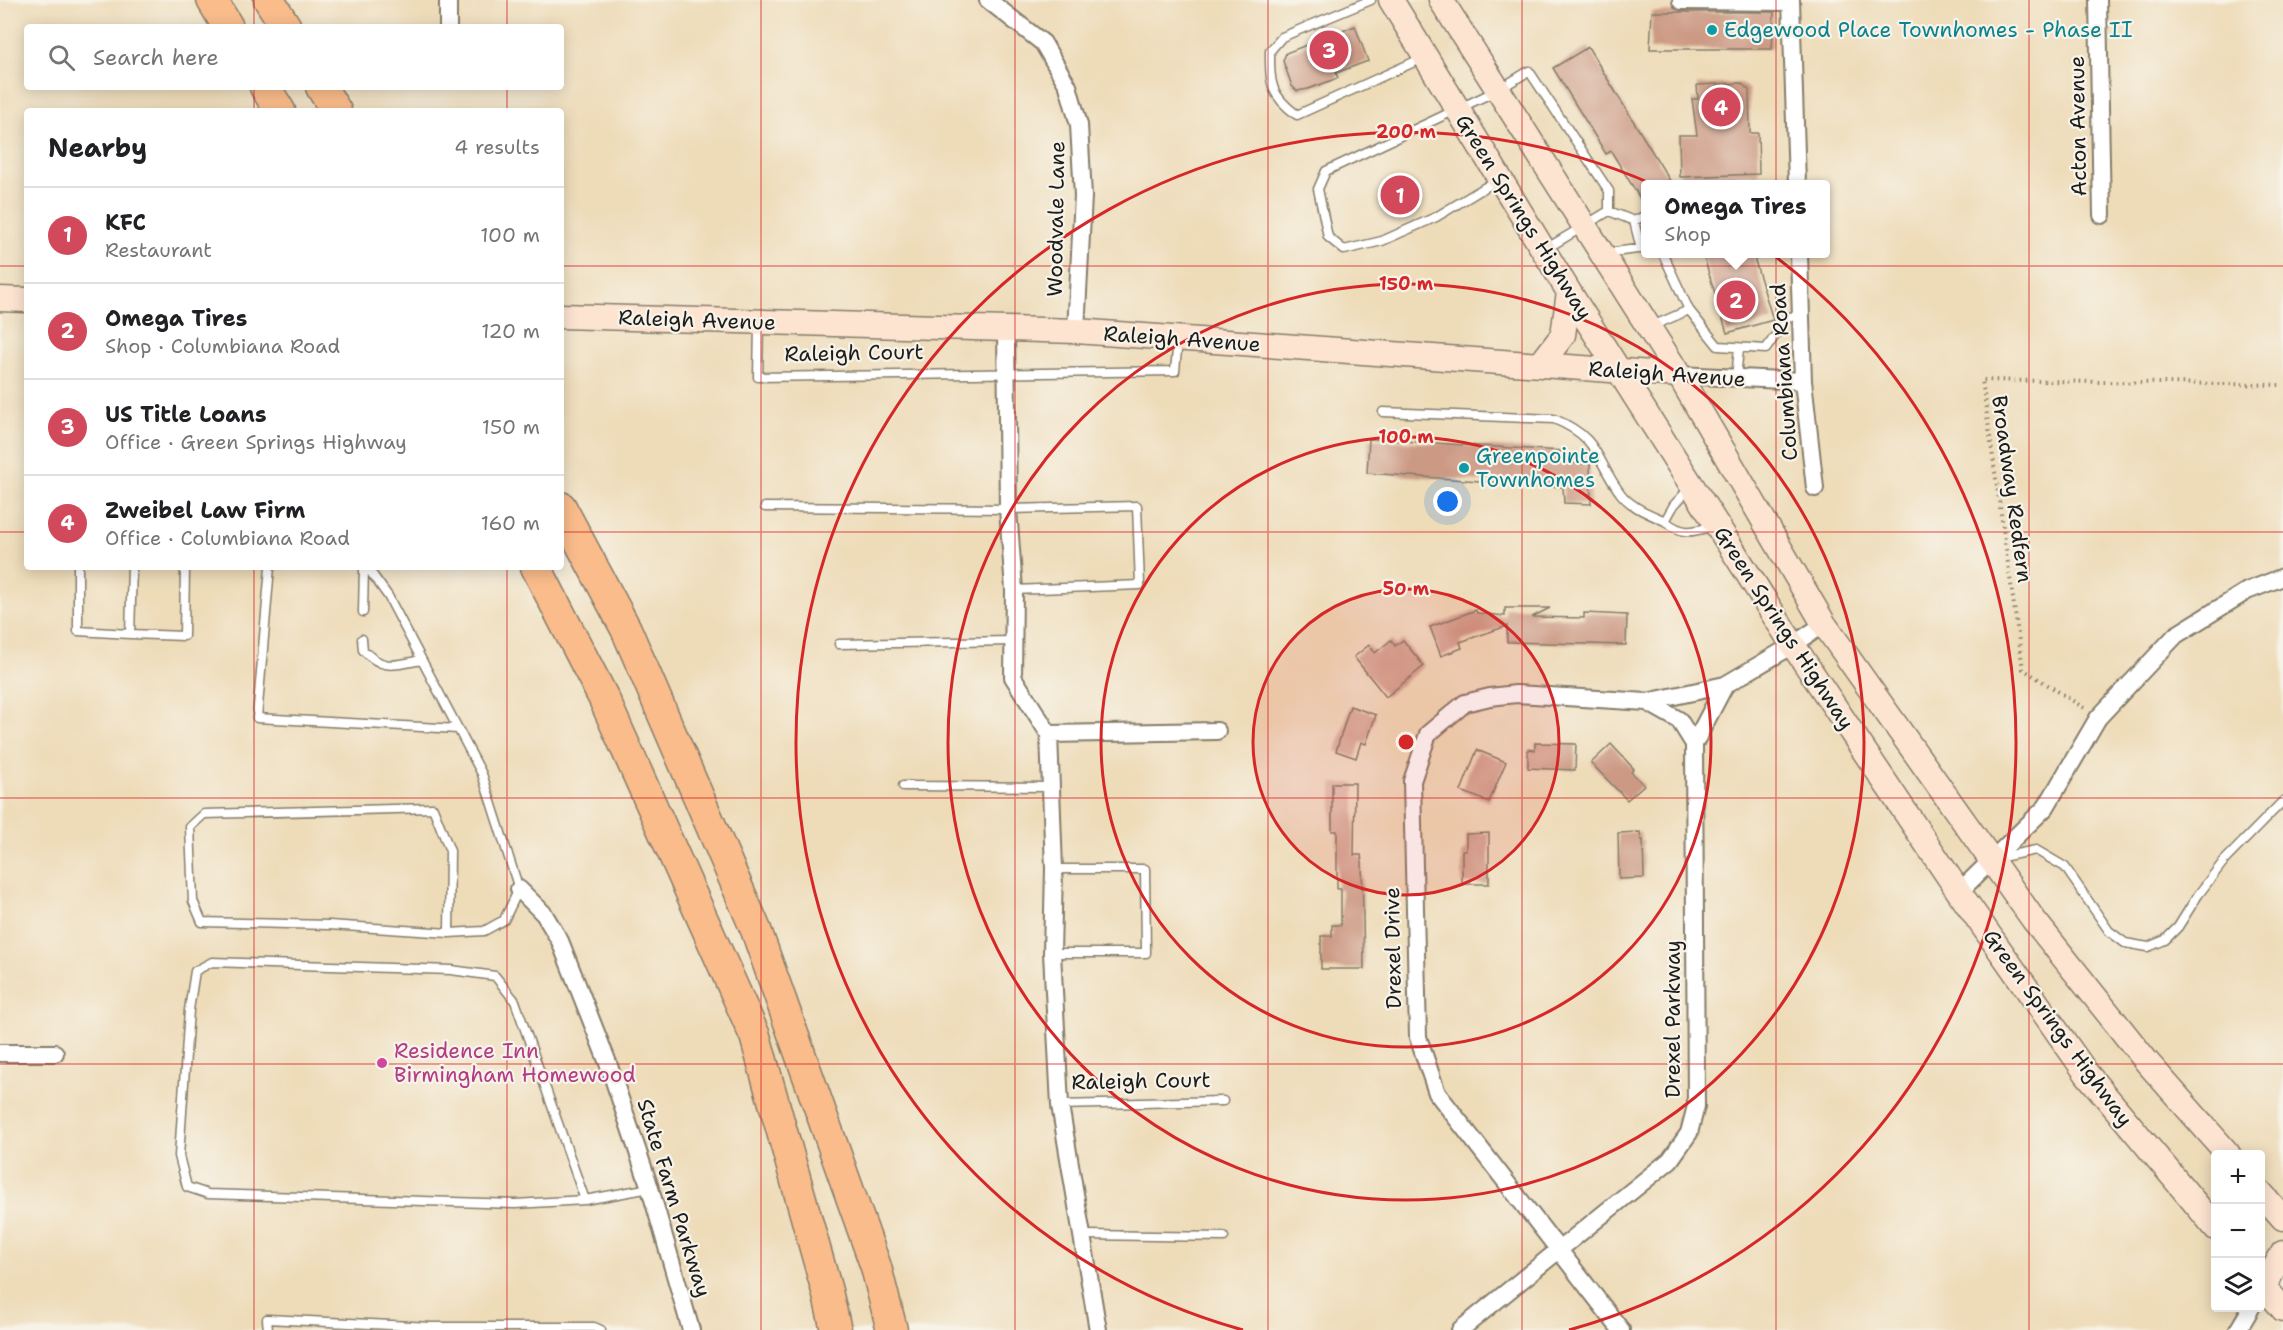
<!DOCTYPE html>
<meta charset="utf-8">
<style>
body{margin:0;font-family:"Shantell Sans",sans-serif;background:#f2f2f2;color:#202124}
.controls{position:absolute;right:18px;bottom:18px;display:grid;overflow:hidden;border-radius:6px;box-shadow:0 3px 15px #0003}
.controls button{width:54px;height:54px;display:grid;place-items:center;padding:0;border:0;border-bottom:2px solid #e0e0e0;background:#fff;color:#202124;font:30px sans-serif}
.you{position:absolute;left:1448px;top:502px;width:21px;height:21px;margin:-15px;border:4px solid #fff;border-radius:50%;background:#1a73e8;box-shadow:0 0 0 9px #1a73e833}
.badge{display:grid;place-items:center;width:39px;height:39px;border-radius:50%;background:#d1495b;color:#fff;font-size:20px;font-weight:700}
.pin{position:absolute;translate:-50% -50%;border:3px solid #fff;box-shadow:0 2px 6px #0006}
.popup{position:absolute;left:1641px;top:180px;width:189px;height:78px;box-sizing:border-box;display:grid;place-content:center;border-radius:6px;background:#fff;filter:drop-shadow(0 2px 4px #0005);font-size:20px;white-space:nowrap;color:#757577}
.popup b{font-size:22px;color:#202124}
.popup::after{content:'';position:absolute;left:50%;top:100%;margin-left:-12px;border:12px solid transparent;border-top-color:#fff}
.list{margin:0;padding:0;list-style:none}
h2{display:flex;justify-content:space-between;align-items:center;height:78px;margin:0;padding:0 24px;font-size:26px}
h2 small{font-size:20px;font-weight:400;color:#757577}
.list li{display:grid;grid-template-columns:39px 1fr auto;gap:18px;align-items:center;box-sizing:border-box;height:96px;padding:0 24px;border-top:2px solid #e0e0e0}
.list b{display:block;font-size:22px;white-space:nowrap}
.list p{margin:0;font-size:20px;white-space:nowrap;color:#757577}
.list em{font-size:20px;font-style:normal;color:#757577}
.icon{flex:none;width:33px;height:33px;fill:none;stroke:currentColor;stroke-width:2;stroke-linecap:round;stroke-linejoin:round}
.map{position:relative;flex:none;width:2283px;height:1330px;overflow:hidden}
.search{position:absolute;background:#fff;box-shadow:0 3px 15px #0003;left:24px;top:24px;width:540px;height:66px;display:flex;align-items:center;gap:15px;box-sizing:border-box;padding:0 21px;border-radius:6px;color:#757577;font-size:22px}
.panel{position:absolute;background:#fff;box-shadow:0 3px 15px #0003;left:24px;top:108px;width:540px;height:462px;border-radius:6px}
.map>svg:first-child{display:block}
.building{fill:#cc9a84}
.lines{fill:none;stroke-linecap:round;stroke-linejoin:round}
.lane-casing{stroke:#857c6a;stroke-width:11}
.street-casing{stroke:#857c6a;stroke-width:20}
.secondary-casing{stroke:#857c6a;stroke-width:27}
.highway-casing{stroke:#857c6a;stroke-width:33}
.path{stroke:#857c6a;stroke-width:4;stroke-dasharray:1.5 4.5;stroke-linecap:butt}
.lane{stroke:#fff;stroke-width:8}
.street{stroke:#fff;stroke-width:16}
.secondary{stroke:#fde4d1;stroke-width:24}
.highway{stroke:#fabc8b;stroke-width:30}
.grid{fill:none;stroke:#d62828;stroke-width:1.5;stroke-opacity:0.55}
.ring{fill:none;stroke:#d62828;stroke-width:3}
.culture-dot{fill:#0f9aa8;stroke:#f7f3e8;stroke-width:2}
.hotel-dot{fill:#d1479c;stroke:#f7f3e8;stroke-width:2}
.labels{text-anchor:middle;stroke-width:4.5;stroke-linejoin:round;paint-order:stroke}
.culture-label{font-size:21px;fill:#0d838f;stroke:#f7f3e8;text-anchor:start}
.street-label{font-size:21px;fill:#1c1c1c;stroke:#f7f3e8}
.hotel-label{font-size:21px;fill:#b23c85;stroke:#f7f3e8;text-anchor:start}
.centre{fill:#d62828;stroke:#f7f3e8;stroke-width:3}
.ring-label{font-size:18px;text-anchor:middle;font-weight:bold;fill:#d62828;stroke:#f7f3e8;stroke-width:4.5;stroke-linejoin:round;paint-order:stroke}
</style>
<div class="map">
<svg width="2283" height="1330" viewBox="0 0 2283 1330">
<rect width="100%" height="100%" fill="#f7f3e8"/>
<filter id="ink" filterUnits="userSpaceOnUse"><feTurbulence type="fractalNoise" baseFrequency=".0167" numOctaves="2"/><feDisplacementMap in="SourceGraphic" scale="12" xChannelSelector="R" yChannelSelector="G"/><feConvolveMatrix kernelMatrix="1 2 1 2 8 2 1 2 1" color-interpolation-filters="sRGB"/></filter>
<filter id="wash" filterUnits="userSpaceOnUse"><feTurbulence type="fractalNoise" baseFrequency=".008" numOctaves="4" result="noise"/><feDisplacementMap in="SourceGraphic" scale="24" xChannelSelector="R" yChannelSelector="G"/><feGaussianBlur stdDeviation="1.35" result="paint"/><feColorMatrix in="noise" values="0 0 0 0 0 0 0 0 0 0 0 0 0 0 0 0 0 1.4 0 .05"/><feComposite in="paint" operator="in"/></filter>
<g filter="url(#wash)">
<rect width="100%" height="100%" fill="#eedcb9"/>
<g id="blocks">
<path class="building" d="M1652,12H1774L1772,49H1650Z
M1355,26L1368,61L1336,73L1338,78L1308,89L1297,91L1292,86L1283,61L1286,53Z
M1588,47L1672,184H1646V208L1611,151L1606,154L1553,68Z
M1741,83L1749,90L1750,133H1758L1759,174L1680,177L1679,135H1697L1692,99H1698L1697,85Z
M1703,254H1753L1773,320L1727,333Z
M1369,439L1562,451L1560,463L1590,464L1591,504L1564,503L1563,487L1367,473Z
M1505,608H1550L1532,617L1584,618V613L1627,615L1626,645L1507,642V626L1460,642L1462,648L1441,656L1430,627L1476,610L1477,613L1505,616Z
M1391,640L1395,646L1403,640L1424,666L1386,697L1354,657L1369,645L1375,653Z
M1350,706L1376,715L1366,744L1361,742L1356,758L1336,751Z
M1535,743L1576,744L1575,770L1528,768V749L1535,750Z
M1611,744L1634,769L1631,772L1644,785L1627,800L1591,763Z
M1477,750L1506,762L1489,802L1461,791Z
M1332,783H1355L1354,855H1361L1362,862L1364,969H1321V936H1332V925H1341V889H1337V831H1332Z
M1640,832L1641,840H1643L1644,878L1619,879L1618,833Z
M1489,833V884H1462V851H1466V834Z"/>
</g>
</g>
<g filter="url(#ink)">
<use href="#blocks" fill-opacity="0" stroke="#857c6a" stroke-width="1.5"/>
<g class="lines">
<defs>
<path id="lane" d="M1371,0L1282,37L1270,51C1270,84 1270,95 1297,115L1425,57
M1499,179L1436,217L1382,241L1344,250L1328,237L1318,189L1326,171L1498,90L1529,71L1609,191V211
M1634,221L1646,215
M1544,250L1609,211L1634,221L1641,249
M1605,253L1646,248
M1689,310L1718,346L1766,349L1788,317L1801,316
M759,325L758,377L1175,371L1178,340
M1650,327L1689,310L1663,254
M1736,378L1739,348
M1383,412L1554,419C1601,438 1595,460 1621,494C1632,508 1650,514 1665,521
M1690,488L1674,505L1665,521C1684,536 1692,532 1714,526
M765,507L1008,509L1137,506L1140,585L1014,590
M78,567V631L130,634
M132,567L130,634L184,636L185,567
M270,567L257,718L458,729
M367,567L388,596L482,774L519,889L504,920L484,931L449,933L450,851L433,808L204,814L190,827L193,901L202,922L329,925L449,933
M363,612L364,567
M362,639L363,650C383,671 395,665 421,660
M839,644L1012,641
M903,786L1050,787
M1997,858L2036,850L2065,867L2109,931L2125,943L2148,947L2165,940L2178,927L2198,895L2224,861L2283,801
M1052,953H1146L1145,869H1054
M1060,1105L1223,1101
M585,1200L515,1001L495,976L451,970L212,962L195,971L189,1010L179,1156L187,1187L208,1194L515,1204L585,1200L650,1188
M1084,1235L1224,1237
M268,1330L267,1319L432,1327H594L601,1330"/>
<path id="street" d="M448,0V27
M988,0L1043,43L1068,86L1079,125L1083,196L1076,331
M1791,0L1797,184
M2098,0L2102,215
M1681,1L1791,2
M1799,254L1803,381L1815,488
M1006,329L1008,509L1014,590L1013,677L1049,734L1217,731
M1679,375L1803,381
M1647,702L1725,685
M1049,734L1054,869L1052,953L1060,1105L1098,1330
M1694,744L1725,685L1793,645L1824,624
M519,889L544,914L560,941L608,1063L649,1185L691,1330
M1959,892L2046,807L2098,718L2176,635L2247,591L2283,577
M0,1053H55
M1460,1330L1670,1160L1689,1133L1696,1106L1694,744L1679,720L1647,702L1516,694L1490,697L1465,703L1428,734L1412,781L1418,1037L1437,1093L1621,1330
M2238,1330L2251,1308"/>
<path id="secondary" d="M1391,0L1569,292L1793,645L1959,892L2087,1074L2216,1228
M1441,0L1679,375L1824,624L2033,919L2147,1062L2228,1154
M0,299L27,300
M561,316L1076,331L1679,375
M1540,365L1563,335L1569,292
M2260,1192L2283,1218
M2260,1282L2283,1309
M2264,1286L2283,1253"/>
<path id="highway" d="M212,0L228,27
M269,0L286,27
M265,87L280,111
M321,87L336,111
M561,507L626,629L756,930L876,1267L892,1330
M536,567L604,699L755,1036L827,1291L836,1330"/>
</defs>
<use href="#lane" class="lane-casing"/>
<use href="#street" class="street-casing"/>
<use href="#secondary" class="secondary-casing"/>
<use href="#highway" class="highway-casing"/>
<path class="path" d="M2084,708L2023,669L1982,380L2283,385"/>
<use href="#lane" class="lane"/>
<use href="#street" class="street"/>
<use href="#secondary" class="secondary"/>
<use href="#highway" class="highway"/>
</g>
</g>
<path class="grid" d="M254,0V27M507,0V27M761,0V1330M1015,0V1330M1268,0V1330M1522,0V1330M1776,0V1330M2029,0V1330M254,87V111M507,87V111M0,266H27M561,266H2283M0,532H27M561,532H2283M254,567V1330M507,567V1330M0,798H2283M0,1064H2283"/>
<circle cx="1406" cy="742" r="153" fill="#d62828" fill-opacity=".12"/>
<g class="ring">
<circle cx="1406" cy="742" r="153"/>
<circle cx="1406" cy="742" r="305"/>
<circle cx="1406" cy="742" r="458"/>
<path d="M1243 1330A610 610 0 1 1 1569 1330"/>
</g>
<g class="culture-dot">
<circle cx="1712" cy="30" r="6"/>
<circle cx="1464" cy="468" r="6"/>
</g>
<circle class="hotel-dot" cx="382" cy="1063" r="6"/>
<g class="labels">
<g class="culture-label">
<text x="1724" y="37">Edgewood Place Townhomes - Phase II</text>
<text x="1476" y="463">Greenpointe<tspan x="1476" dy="24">Townhomes</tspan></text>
</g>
<g class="street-label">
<text transform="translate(2078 126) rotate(-91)" y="7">Acton Avenue</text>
<text transform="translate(1524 217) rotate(58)" y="7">Green Springs Highway</text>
<text transform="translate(1056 219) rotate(-89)" y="7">Woodvale Lane</text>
<text transform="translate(697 320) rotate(2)" y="7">Raleigh Avenue</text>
<text transform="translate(1182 339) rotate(4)" y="7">Raleigh Avenue</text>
<text transform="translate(854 353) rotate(-1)" y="7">Raleigh Court</text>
<text transform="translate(1784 372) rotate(-94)" y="7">Columbiana Road</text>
<text transform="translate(1667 374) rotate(4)" y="7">Raleigh Avenue</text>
<text transform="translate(2012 489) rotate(82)" y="7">Broadway Redfern</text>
<text transform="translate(1784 628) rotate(57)" y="7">Green Springs Highway</text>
<text transform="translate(1393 948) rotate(-91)" y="7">Drexel Drive</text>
<text transform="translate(1673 1019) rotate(-90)" y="7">Drexel Parkway</text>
<text transform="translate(2058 1028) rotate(54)" y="7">Green Springs Highway</text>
<text transform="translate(1141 1081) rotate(-1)" y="7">Raleigh Court</text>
<text transform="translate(674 1198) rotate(73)" y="7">State Farm Parkway</text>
</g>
<g class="hotel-label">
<text x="394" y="1058">Residence Inn<tspan x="394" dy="24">Birmingham Homewood</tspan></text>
</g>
</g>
<circle cx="1406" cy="742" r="9" class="centre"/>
<g class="ring-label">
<text x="1406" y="138">200 m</text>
<text x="1406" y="290">150 m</text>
<text x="1406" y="443">100 m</text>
<text x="1406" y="595">50 m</text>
</g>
</svg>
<div class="controls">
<button>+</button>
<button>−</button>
<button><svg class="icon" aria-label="layers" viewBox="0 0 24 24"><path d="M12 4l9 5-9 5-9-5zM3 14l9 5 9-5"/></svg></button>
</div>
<div class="you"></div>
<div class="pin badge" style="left:1400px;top:195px">1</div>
<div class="pin badge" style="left:1736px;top:300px">2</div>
<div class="popup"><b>Omega Tires</b>Shop</div>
<div class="pin badge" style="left:1329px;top:50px">3</div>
<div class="pin badge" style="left:1721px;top:107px">4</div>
<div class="search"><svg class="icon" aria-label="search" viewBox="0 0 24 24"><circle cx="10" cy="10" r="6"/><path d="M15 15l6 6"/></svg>Search here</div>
<section class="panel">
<h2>Nearby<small>4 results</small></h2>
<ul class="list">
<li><span class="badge">1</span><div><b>KFC</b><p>Restaurant</p></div><em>100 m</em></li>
<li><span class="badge">2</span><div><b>Omega Tires</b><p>Shop · Columbiana Road</p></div><em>120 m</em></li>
<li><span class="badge">3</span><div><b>US Title Loans</b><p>Office · Green Springs Highway</p></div><em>150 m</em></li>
<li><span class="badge">4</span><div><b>Zweibel Law Firm</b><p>Office · Columbiana Road</p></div><em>160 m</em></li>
</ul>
</section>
</div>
